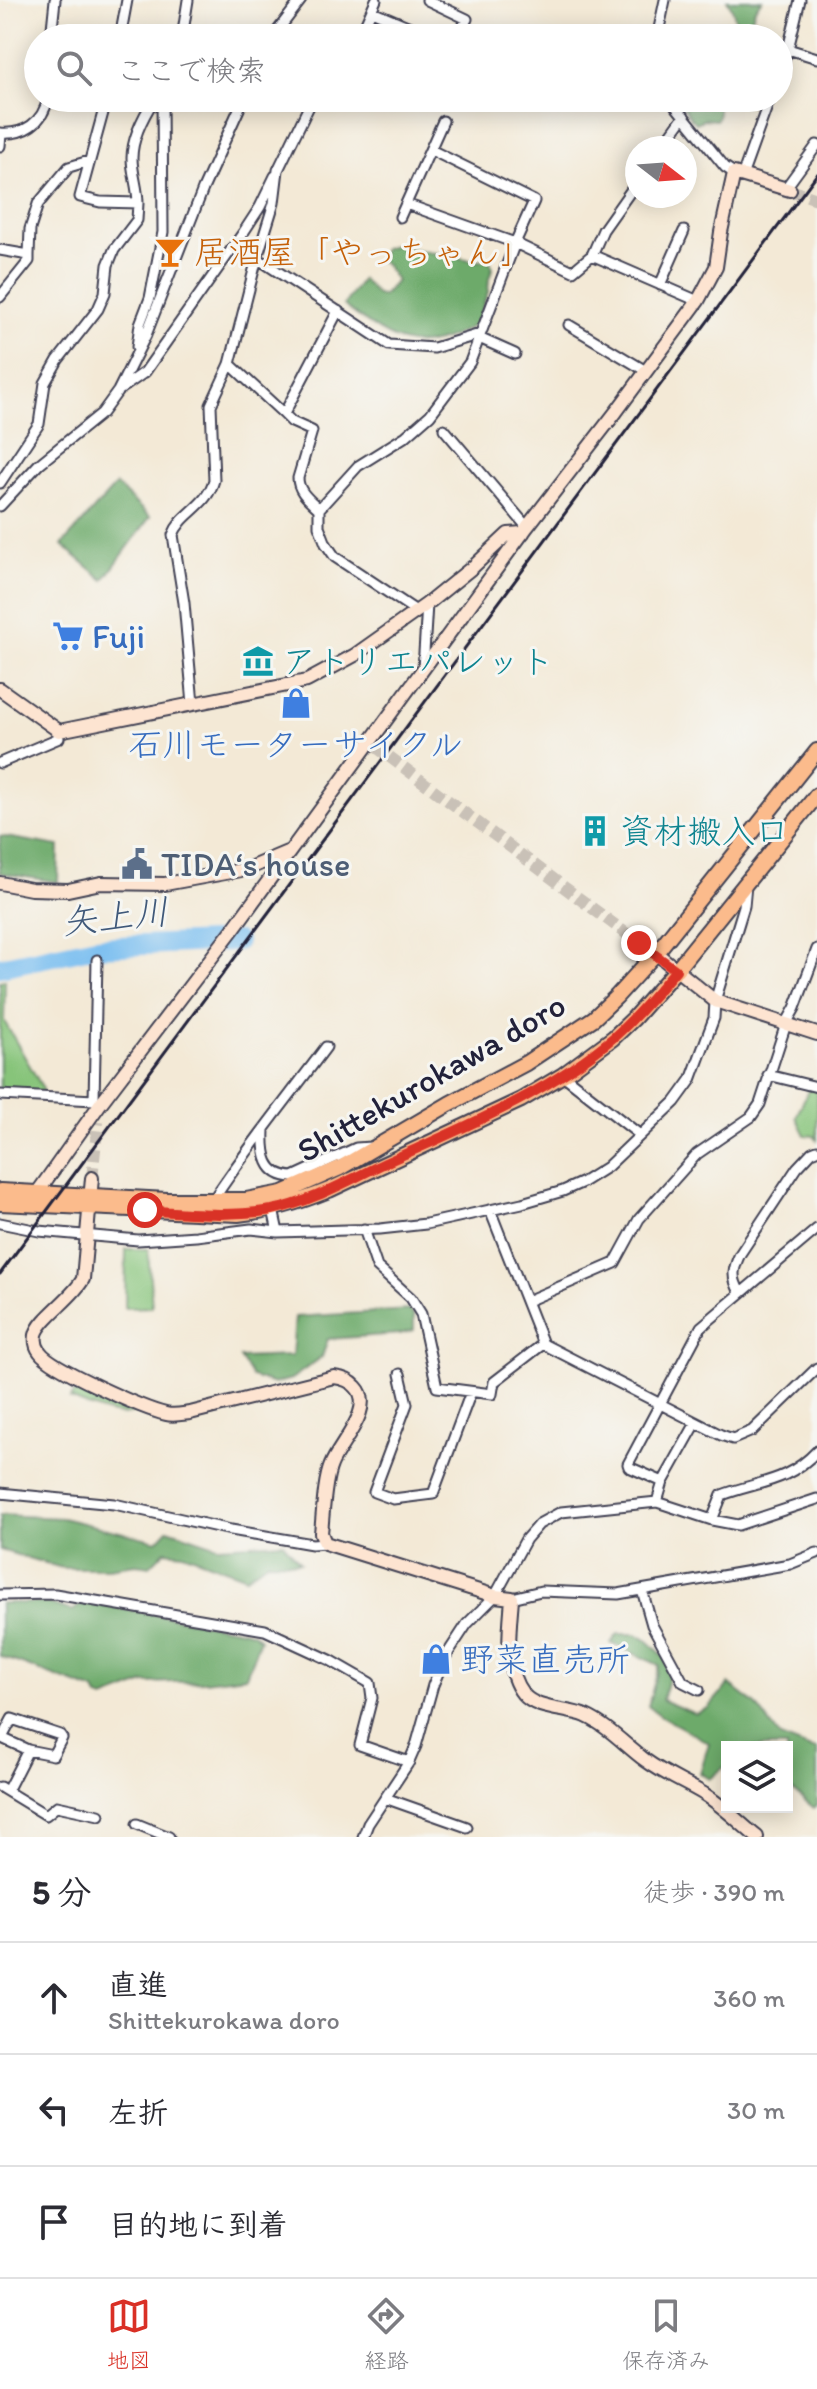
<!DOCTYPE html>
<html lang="ja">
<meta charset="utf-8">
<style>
body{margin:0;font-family:Itim,"Klee One",sans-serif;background:#f2f2f3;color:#2b2b33}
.controls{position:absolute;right:24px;bottom:24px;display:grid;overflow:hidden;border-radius:0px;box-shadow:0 4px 20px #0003}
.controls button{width:72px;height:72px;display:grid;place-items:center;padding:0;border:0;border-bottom:2px solid #e1e1e2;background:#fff;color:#2b2b33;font:40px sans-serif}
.compass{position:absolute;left:625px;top:136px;width:72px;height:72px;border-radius:50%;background:#fff;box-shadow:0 4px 20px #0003;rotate:107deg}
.stop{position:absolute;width:24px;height:24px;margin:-18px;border:6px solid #d93025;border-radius:50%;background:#fff}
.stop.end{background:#d93025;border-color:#fff;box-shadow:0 2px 8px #0008}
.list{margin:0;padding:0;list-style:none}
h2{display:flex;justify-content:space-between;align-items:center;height:104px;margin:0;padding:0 32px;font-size:34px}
h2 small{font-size:26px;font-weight:400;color:#7c7c81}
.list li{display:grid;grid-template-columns:52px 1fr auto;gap:24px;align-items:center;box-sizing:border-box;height:112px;padding:0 32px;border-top:2px solid #e1e1e2}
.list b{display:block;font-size:30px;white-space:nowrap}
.list p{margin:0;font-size:26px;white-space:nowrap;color:#7c7c81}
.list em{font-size:26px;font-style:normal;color:#7c7c81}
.icon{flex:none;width:44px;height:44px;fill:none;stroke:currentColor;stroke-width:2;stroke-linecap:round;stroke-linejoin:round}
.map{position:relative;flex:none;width:817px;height:1837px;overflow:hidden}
.search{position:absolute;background:#fff;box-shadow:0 4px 20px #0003;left:24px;right:24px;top:24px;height:88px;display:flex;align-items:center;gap:20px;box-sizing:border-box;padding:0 28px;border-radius:44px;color:#7c7c81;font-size:30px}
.sheet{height:440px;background:#fff}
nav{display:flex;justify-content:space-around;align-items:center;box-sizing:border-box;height:112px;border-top:2px solid #e1e1e2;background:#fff;font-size:22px;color:#7c7c81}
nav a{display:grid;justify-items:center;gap:4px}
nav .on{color:#d93025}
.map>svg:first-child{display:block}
.green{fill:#87c47a;stroke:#54735a;stroke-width:2}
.forest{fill:#6daa6a;stroke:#486652;stroke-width:2}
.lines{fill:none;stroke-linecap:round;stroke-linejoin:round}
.river{stroke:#79bef0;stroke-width:20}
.secondary-tunnel{stroke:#c9c1b7;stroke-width:12;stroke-dasharray:12 6;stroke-linecap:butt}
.street-casing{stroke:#414052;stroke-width:13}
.secondary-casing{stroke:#414052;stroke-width:16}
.primary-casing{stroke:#414052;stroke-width:18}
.street{stroke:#fff;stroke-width:9}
.secondary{stroke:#fde4d1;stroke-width:12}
.primary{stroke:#fbbb8c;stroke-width:14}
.rail{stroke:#22223b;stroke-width:3}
.route{stroke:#d93025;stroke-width:10}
.labels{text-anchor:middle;stroke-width:6;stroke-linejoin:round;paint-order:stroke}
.food-label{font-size:34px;fill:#c56008;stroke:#f6f6f2;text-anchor:start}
.shop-label{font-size:34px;fill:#366cbe;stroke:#f6f6f2;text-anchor:start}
.culture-label{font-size:34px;fill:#0d838f;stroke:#f6f6f2;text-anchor:start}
.service-label{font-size:34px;fill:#4e5e75;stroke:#f6f6f2;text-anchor:start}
.street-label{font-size:34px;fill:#22223b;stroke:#f6f6f2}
.water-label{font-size:36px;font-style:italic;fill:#40597a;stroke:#f6f6f2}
</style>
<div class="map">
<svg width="817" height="1837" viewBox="0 0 817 1837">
<rect width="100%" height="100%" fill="#f6f6f2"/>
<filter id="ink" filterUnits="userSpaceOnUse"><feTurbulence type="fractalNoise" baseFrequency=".0125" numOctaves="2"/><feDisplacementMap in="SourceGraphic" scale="16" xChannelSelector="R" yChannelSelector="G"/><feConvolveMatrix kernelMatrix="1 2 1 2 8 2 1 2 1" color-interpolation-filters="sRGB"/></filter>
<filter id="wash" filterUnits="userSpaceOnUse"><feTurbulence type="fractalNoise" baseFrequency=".006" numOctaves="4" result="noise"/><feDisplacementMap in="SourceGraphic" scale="32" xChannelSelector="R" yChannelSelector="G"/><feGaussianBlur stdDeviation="1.8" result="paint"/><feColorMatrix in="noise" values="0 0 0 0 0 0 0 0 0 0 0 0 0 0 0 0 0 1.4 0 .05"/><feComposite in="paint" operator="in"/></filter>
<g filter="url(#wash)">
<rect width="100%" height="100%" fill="#f3e9d6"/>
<path class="green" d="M5,980L4,1021L42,1087V1093L0,1090V981Z
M809,1089L817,1091V1140L814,1136L805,1135L796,1117Z
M126,1249H148L152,1307L125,1308Z
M81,1384L138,1411C119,1422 90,1406 70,1399Z"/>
<path class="forest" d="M727,0H762L755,9L746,38H734C739,27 734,10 727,0Z
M678,98H718V117L716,120L705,119L696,123L691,119Z
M392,245L477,261L489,260L493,267L489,279L488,292L476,324C418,358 396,345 347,308L344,305L362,279L377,295L383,296L396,281L385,264L379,261L384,248Z
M116,485L150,517L104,580L62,545Z
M0,836L59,846L58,882L0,873Z
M409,1310L414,1315V1330L400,1334L328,1339L322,1357L291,1379L274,1384L252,1377L240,1358L292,1356L295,1317Z
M0,1515L62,1518L157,1541L168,1529L218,1546L283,1542L300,1562L268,1561L246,1577L183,1553L165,1551L150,1566L136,1564L108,1568H62L0,1550Z
M85,1602L242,1630L253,1633L260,1639L246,1676L204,1681L145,1683L104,1699L98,1697L95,1691L0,1656V1603H48L72,1611Z
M618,1634H636L648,1641L665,1657L669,1675L662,1700L695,1714L708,1708L729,1684L756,1705L780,1737L811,1749H817V1805L814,1808L787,1786V1747H727V1765L709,1779L700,1773L709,1743L661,1716L648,1706L659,1665L611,1643Z"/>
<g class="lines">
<path class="river" d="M0,967L96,947L237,941"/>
</g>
</g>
<g filter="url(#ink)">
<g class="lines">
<path class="secondary-tunnel" d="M790,190L817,199
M375,746L639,943
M92,1178L98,1122"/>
<defs>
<path id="street" d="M427,0L467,19L457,38
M372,11L436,38
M51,38L55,0
M120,38L127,0
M182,38L188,0
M272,38L301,0
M359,38L376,0
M657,38L665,0
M788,49L817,58
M779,74L788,49L800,0
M107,98L80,197L100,202L138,203C138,188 132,173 132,158C132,138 144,115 155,98
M669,98L725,167L734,173
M0,133C24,135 43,123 48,98
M0,146L1,134
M661,148L684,116
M742,176L770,98
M785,189L817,145
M406,204L515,243L534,201L431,150
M400,217L443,121
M0,250L29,255L30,229L38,204L69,167L89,161
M592,255L698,301
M257,258L389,345L434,348L480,334
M660,285L684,231
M0,297L29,261V255
M569,325L646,371
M479,338L515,354
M137,347L140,324L150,298L163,232L162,98
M230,364L284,414L338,311
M118,391L145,372L243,233L260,207L275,176
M284,414L292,422L312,431L298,478C298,492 310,500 319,509
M444,429L527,527
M0,483L39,424L45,383L58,360L98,309L105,293L108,265L114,250L137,220L138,203
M0,506L39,464L102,413L118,391L146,335L203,189L244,98
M416,611L335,557L326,544L319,526V509L358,466L406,436L430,415L470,362L515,243L573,271L592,255L603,230L637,182
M423,669L427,604
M193,704L184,603L173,535C181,513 207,507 214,480L211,405L230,364L257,258L274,203L278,170L313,98
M0,763L59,738
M563,1075L640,1135
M768,1075L817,1087
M0,1095L94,1100L97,1102
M94,1100L97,960
M264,1130C263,1153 265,1176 293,1177L356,1148L371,1147
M213,1200C248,1147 288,1098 326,1047
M273,1209L278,1232
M490,1210L543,1344L721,1435L733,1439L752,1431L817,1368
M0,1223L39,1231L138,1240L196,1236L251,1229L278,1232L380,1229L426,1224L522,1203L563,1191L583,1182L607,1167L675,1102L691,1080L714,1018L715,1001L744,906L746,885
M364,1229L377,1267L411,1298L421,1314L437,1387L492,1394L494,1382L543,1344
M740,1292C731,1277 733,1269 740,1254L797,1168L812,1152L817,1150
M527,1301L615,1263L639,1219L697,1154L751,1117L760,1104L786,1024L795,1008L817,949
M400,1374L407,1404L374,1492L393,1499L433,1494L471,1392
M663,1482L629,1467L628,1464L701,1327L817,1229
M0,1493L114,1504L231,1530L312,1544L325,1543
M657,1502L663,1482L696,1423
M712,1520L722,1495C759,1481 787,1483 817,1451
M642,1590L652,1625L683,1682L699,1690
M0,1595L55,1594L265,1630L330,1660L370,1683L372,1698L360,1745L409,1762
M512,1598L541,1591L618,1594L790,1564L817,1553
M0,1787L46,1815L57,1806L99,1815
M7,1791L28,1750L4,1739L3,1736L12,1719L60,1735L62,1738L53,1755L28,1750
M385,1798L467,1827
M137,1824L169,1837
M363,1837L368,1824L409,1762L416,1746L433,1685L444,1659L467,1624L495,1596L526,1539L539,1524L561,1512L657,1502L712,1520L738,1525L817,1499"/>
<path id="secondary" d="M0,689L59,731L307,681L355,655L427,604L474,566L508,534L523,533
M0,883L31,889L68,890L101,883L165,884L247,869L287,852
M639,943L656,953L715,1001L817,1034
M92,1178L83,1279C73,1298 39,1319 36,1335C35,1341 36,1347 40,1352C51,1368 144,1409 166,1414C174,1416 182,1414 190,1413L334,1377C343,1378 350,1380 356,1387C376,1408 339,1444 331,1465C324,1481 323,1515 321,1533L325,1543L495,1596L512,1598C510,1627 503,1669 523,1694C537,1711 567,1708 586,1716C608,1726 626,1746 645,1760C664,1774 684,1782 704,1794C723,1806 740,1823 757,1837
M37,1193L100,1104L234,928L527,527L616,412L698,301L716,267L721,232L734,173L790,190"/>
<path id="primary" d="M0,1191L167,1200H246L283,1193L340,1168L449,1104L526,1063L594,1018L616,997L656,953L817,751
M0,1203L238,1214C272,1210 297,1203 329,1190L521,1100L563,1075L613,1038L633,1019L676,970L817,795"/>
</defs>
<use href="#street" class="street-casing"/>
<use href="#secondary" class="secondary-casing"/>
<use href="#primary" class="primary-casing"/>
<use href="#street" class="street"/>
<use href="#secondary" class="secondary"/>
<use href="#primary" class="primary"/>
<path class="rail" d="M0,1274L817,174"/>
</g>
</g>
<g class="lines" filter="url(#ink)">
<path class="route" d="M145,1210C187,1213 230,1217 272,1210C312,1202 349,1180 385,1163C464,1127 547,1094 614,1037C637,1017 656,993 676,970L639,943"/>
</g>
<defs>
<symbol id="bar-bare" viewBox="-9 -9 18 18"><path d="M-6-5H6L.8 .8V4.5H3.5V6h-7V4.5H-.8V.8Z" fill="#e8710a" stroke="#f6f6f2" stroke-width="2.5" paint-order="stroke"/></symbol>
<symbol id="supermarket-bare" viewBox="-9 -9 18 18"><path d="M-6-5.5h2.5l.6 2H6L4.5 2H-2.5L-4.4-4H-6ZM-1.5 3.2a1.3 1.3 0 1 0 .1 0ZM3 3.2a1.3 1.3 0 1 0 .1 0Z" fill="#3f7fe0" stroke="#f6f6f2" stroke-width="2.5" paint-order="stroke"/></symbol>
<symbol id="museum-bare" viewBox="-9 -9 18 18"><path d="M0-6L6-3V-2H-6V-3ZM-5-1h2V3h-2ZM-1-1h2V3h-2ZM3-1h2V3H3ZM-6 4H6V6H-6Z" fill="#0f9aa8" stroke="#f6f6f2" stroke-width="2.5" paint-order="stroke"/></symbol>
<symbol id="shop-bare" viewBox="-9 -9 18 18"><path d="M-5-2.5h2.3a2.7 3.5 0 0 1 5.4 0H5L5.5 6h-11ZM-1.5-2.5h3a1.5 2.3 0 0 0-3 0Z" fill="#3f7fe0" stroke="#f6f6f2" stroke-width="2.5" paint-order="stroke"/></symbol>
<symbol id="building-bare" viewBox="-9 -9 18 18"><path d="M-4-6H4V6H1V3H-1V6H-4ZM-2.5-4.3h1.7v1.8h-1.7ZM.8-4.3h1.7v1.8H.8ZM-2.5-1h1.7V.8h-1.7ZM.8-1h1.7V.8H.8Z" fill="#0f9aa8" stroke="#f6f6f2" stroke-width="2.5" paint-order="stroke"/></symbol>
<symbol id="civic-bare" viewBox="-9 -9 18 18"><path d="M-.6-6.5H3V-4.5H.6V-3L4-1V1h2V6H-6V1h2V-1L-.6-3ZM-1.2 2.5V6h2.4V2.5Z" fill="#5c6f8a" stroke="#f6f6f2" stroke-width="2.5" paint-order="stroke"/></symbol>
</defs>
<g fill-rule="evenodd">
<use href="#bar-bare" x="148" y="230" width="44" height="44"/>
<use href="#supermarket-bare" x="46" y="614" width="44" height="44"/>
<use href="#museum-bare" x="236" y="639" width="44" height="44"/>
<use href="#shop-bare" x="274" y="681" width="44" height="44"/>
<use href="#building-bare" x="573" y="809" width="44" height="44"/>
<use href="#civic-bare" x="115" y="842" width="44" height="44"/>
<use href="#shop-bare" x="414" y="1637" width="44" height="44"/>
</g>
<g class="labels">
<g class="food-label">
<text x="194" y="264">居酒屋「やっちゃん」</text>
</g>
<g class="shop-label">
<text x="92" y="648">Fuji</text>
<text x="296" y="756" text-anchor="middle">石川モーターサイクル</text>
<text x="460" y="1671">野菜直売所</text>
</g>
<g class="culture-label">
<text x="282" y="673">アトリエパレット</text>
<text x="619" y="843">資材搬入口</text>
</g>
<g class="service-label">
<text x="161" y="876">TIDA‘s house</text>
</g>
<g class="street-label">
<text transform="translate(431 1077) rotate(-30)" y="12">Shittekurokawa doro</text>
</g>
<g class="water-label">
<text transform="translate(115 916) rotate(-6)" y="13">矢上川</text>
</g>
</g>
</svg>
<div class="controls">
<button><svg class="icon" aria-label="layers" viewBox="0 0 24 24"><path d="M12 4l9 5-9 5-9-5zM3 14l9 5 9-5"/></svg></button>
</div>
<svg class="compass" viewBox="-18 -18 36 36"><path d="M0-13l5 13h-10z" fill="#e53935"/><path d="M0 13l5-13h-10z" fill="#7c7c81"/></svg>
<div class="stop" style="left:145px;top:1210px"></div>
<div class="stop end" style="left:639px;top:943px"></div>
<div class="search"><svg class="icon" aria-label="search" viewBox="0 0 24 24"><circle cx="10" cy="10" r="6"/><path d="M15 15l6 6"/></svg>ここで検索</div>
</div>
<section class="sheet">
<h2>5 分<small>徒歩 · 390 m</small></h2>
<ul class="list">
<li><svg class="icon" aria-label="ahead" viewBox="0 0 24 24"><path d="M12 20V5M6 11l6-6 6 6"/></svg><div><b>直進</b><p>Shittekurokawa doro</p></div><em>360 m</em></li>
<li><svg class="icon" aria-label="left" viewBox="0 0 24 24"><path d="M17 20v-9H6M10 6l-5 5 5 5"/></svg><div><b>左折</b></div><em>30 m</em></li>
<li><svg class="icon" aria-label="arrive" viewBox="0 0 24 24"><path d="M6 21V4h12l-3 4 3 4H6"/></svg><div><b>目的地に到着</b></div></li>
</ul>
</section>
<nav>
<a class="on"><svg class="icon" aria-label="map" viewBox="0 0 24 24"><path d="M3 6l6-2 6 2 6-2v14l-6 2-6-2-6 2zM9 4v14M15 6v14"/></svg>地図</a>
<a><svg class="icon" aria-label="directions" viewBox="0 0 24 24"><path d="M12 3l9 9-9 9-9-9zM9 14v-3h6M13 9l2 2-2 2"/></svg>経路</a>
<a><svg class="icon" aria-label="saved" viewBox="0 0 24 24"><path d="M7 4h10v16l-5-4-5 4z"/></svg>保存済み</a>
</nav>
